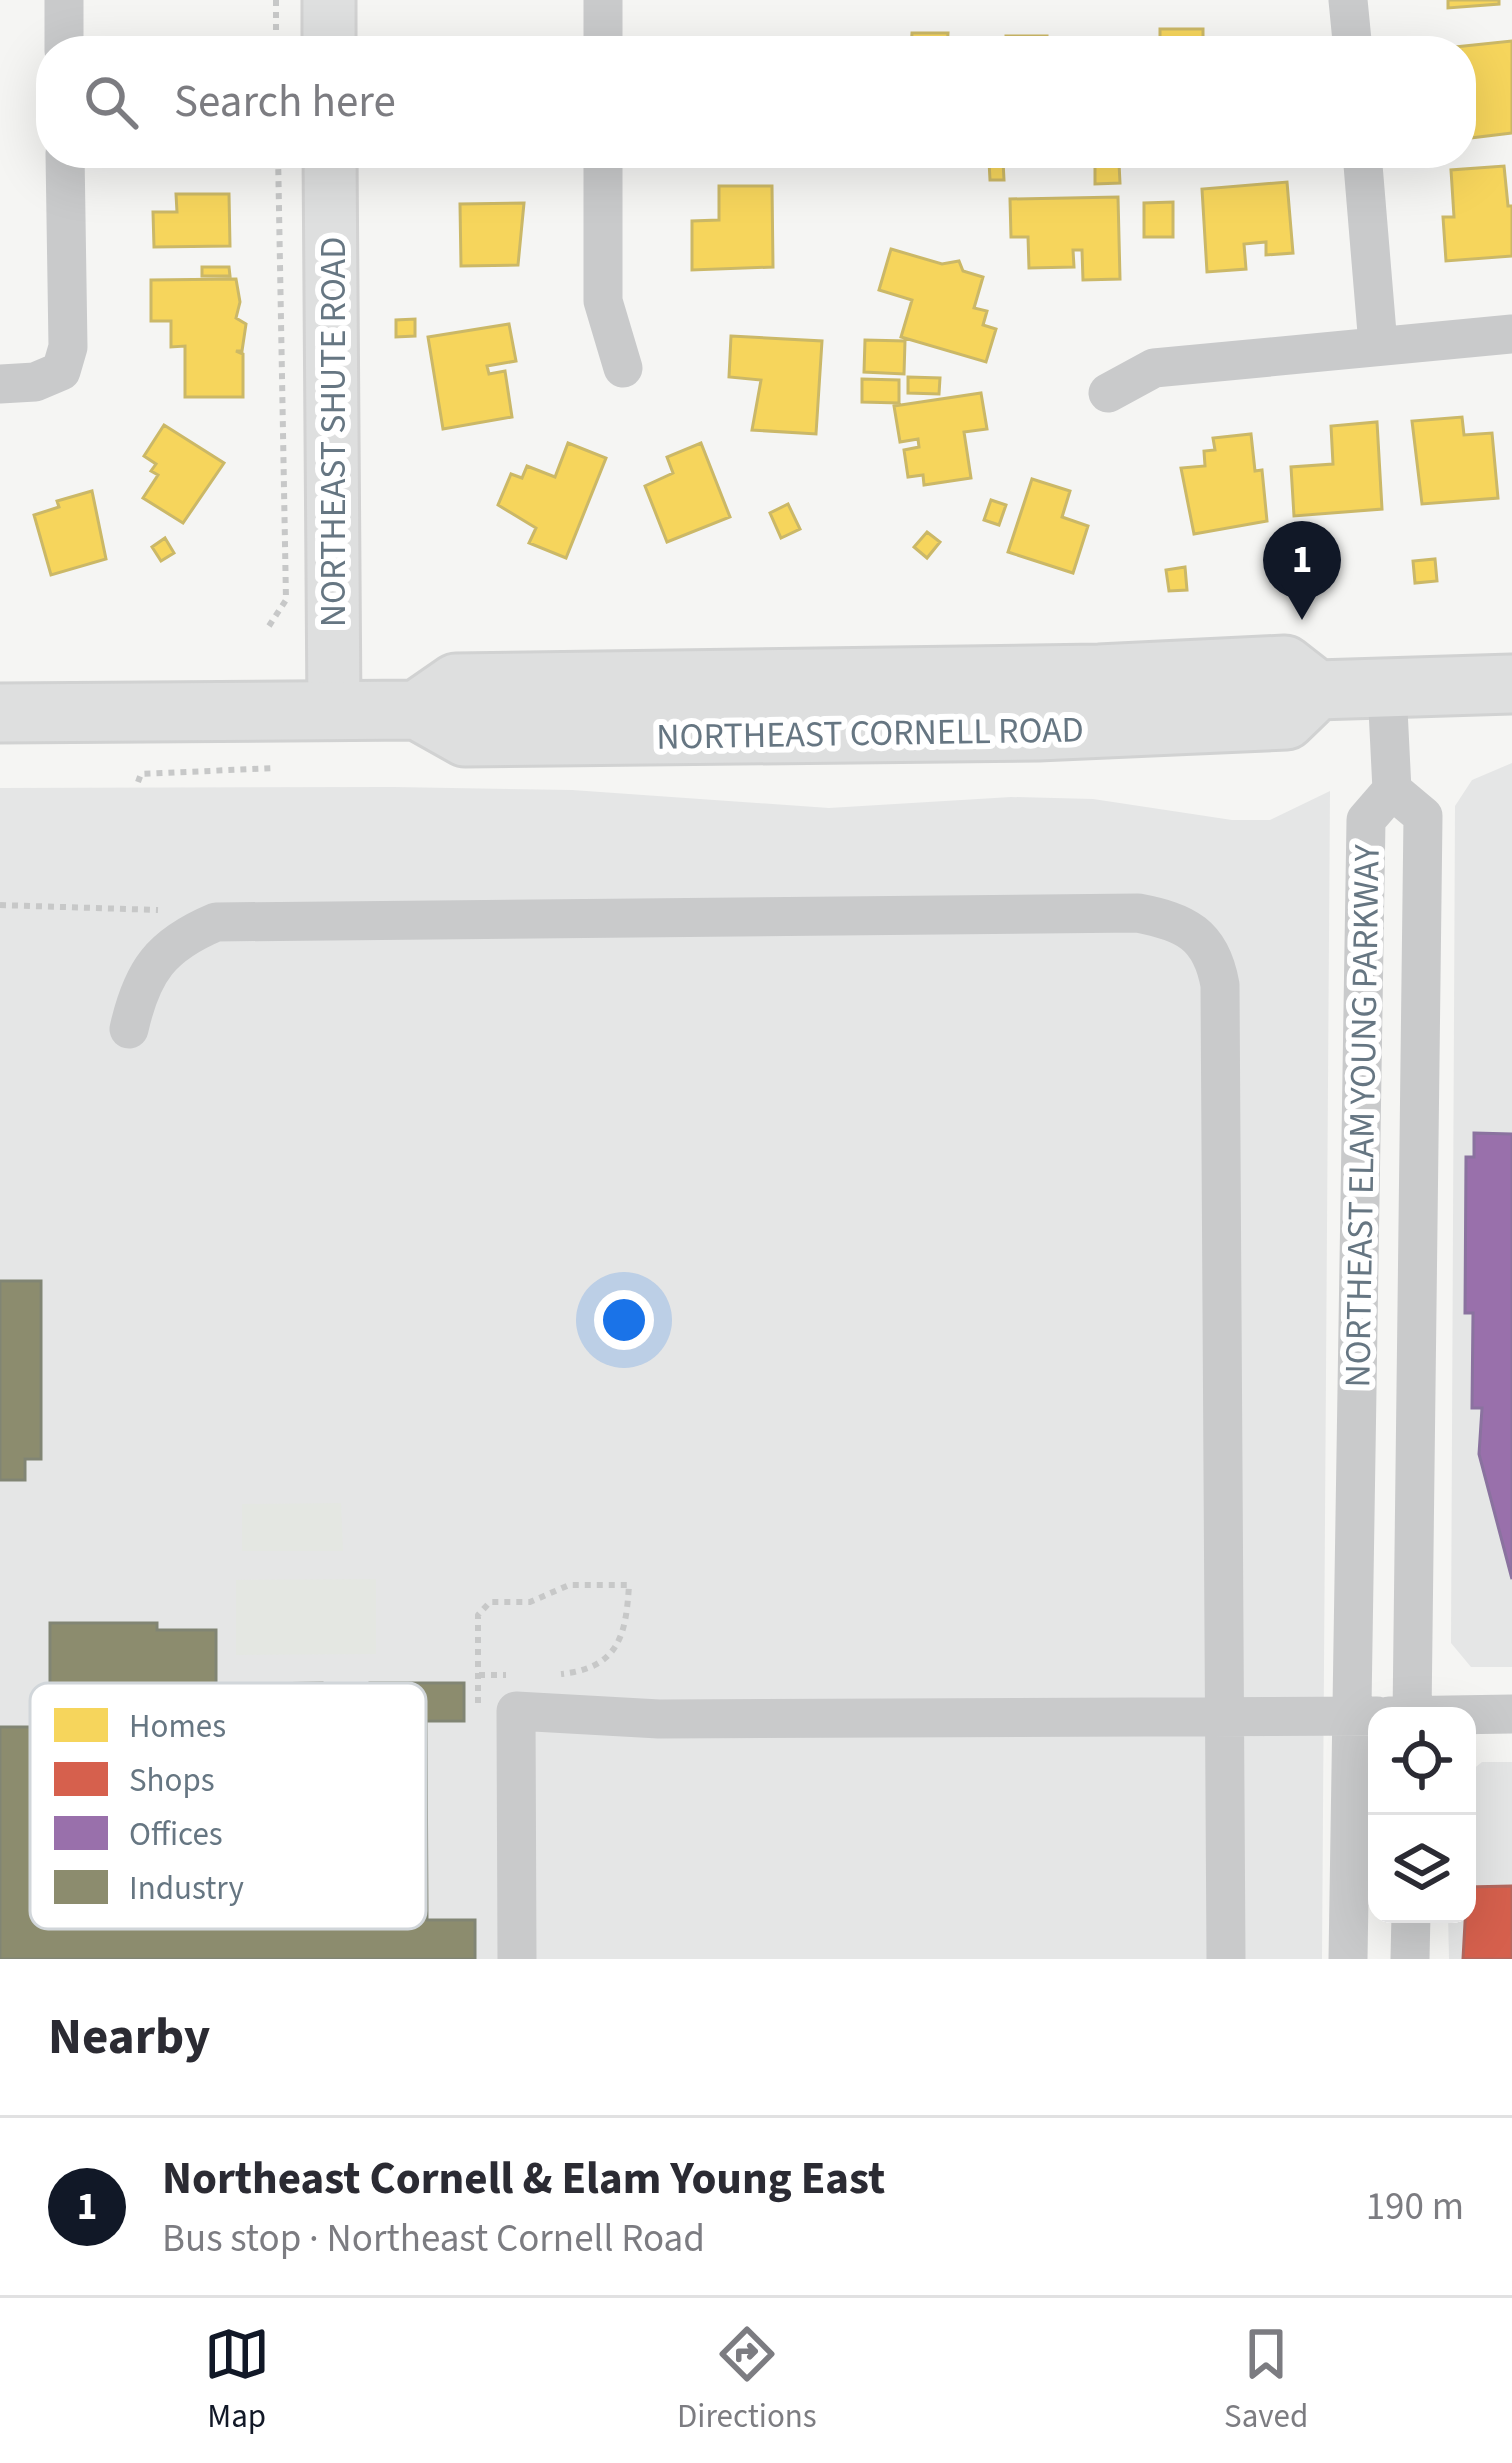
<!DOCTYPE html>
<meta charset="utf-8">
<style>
body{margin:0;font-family:"Source Sans 3",sans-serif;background:#f2f2f3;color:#2b2b33}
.controls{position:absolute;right:36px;bottom:36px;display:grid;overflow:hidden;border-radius:24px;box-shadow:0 12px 48px #0002}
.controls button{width:108px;height:108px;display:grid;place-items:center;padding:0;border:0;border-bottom:3px solid #e1e1e2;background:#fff;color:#2b2b33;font:60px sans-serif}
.you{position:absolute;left:624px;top:1320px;width:42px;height:42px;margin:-30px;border:9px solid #fff;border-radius:50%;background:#1a73e8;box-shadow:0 0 0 18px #1a73e833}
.badge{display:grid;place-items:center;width:78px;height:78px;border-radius:50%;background:#111827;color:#fff;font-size:39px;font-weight:700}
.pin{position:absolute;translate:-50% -99px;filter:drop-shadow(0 3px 6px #0008)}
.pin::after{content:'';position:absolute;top:63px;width:42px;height:36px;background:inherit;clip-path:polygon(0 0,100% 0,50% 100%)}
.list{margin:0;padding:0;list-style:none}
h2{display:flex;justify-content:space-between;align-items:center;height:156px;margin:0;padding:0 48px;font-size:51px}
h2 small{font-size:39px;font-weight:400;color:#7c7c81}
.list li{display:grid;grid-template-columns:78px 1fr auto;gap:36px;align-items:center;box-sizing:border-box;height:180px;padding:0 48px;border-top:3px solid #e1e1e2}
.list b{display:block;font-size:45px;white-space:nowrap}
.list p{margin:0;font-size:39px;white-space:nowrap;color:#7c7c81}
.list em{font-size:39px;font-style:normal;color:#7c7c81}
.icon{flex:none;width:66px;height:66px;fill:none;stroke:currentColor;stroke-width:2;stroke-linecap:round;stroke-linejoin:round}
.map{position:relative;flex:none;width:1512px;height:1959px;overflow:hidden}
.search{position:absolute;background:#fff;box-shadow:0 12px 48px #0002;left:36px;right:36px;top:36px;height:132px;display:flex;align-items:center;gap:30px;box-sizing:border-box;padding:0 42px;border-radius:48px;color:#7c7c81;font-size:45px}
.sheet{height:336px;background:#fff}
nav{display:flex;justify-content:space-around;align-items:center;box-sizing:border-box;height:168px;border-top:3px solid #e1e1e2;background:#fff;font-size:33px;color:#7c7c81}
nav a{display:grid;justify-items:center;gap:6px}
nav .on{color:#111827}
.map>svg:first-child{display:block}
.built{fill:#e5e6e6}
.green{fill:#e4e7e2}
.homes{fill:#f6d55c;stroke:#cbb867;stroke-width:3}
.shops{fill:#d6604d;stroke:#b4675d;stroke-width:3}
.offices{fill:#9970ab;stroke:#8a729f;stroke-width:3}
.industry{fill:#8c8c6e;stroke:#818574;stroke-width:3}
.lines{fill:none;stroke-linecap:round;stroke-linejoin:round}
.major-casing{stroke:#d2d2d2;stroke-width:57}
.highway-casing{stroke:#d1d2d2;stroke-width:63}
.path{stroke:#c7c8c8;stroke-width:6;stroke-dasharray:6 6;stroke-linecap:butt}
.minor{stroke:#c9cacb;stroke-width:39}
.major{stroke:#dedfdf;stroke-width:51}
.highway{stroke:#dedfdf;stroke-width:57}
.labels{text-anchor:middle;stroke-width:12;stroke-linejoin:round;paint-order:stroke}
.street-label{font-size:36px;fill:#667682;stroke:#fff}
.key{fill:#fff;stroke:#d1d6da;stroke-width:3}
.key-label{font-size:33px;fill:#667682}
</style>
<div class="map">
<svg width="1512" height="1959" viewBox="0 0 1512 1959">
<rect width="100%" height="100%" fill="#f5f5f3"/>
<path class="built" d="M1512,763V1667H1471L1451,1643L1455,806L1472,780Z
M393,787L572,790L829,808L1011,797L1093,799L1232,820H1270L1330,791L1322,1959H0V788Z
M1482,1762H1512V1959H1449L1448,1914H1467V1774Z"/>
<path class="green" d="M341,1503L343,1551H242V1504Z
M376,1579V1654L236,1655V1580Z"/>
<path class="homes" d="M1448,0H1499V4L1448,8Z
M1160,29H1203V51H1261H1160Z
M912,33H948L947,51H911Z
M1006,36H1047V48L1103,51H1006Z
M1512,41V133L1462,139L1461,103H1467L1466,87H1461V51L1426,50Z
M989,161H1003L1004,180H990Z
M1119,163L1120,183L1095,184V164Z
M1504,166L1508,206H1512V256L1446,261L1443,217H1454L1451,170Z
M1287,182L1293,253L1266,255V242L1244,244L1246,269L1207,272L1202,189Z
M719,186H772L773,267L692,270V221L719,220Z
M176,194H229L230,246L154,247L153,212H177Z
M1118,197L1120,279L1083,280L1082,250H1073L1074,267L1029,268L1028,237H1011L1010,199Z
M1173,202V237H1144V203Z
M524,203L518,265L461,266L460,204Z
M891,249L942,264L959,261L963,271L983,277L974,308L987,311L983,325L996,329L986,362L901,337L912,300L879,290Z
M202,267H229L230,276H202Z
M236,279L240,302L236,318L246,324L242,351H236L243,354V397H185V346L171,347V321H151V280Z
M415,319V336L396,337V320Z
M509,324L516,361L487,366L489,374L505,371L512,417L443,429L428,337Z
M731,336L822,341L816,434L752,430L761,380L729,377Z
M865,340L905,341L904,374L864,372Z
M908,377L940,378L939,394L908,393Z
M862,379L899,380V403L862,402Z
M981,393L987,429L964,432L971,478L924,485L923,475L908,477L904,450L919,447L918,439L900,442L894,406Z
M1462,417L1464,435L1492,433L1498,498L1422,504L1412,421Z
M1377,422L1382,509L1294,516L1291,467L1333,464L1331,426Z
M164,425L224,463L183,523L143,498L158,475L151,471L156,464L144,456Z
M1251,434L1255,471L1262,470L1267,521L1194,534L1181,468L1205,466L1204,451L1215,450L1213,438Z
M568,443L606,458L566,558L529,543L536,528L498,505L511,474L522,478L527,466L555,477Z
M701,443L730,517L667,542L645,486L673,473L667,457Z
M1032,479L1070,491L1062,517L1088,526L1073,573L1008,552Z
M92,491L106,559L51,575L34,515L59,507L57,501Z
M991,500L1006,505L999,525L984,520Z
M788,504L800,529L781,538L770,513Z
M927,532L940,542L927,558L914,547Z
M165,538L174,553L161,561L152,547Z
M1435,559L1437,581L1415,583L1413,561Z
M1185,567L1187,590L1169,591L1166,570Z"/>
<path class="shops" d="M1512,1886V1959H1463L1467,1887Z"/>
<path class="offices" d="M1474,1133L1512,1134V1579L1479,1454L1482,1408H1472L1473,1313H1465L1466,1157H1474Z"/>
<path class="industry" d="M0,1281H41V1459H25V1480H0Z
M50,1623H157V1630H216V1714H260V1684L322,1683V1714L370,1713V1683H464V1721H426L427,1920H475V1959H0V1727H50Z"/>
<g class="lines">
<defs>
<path id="major" d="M329,0V51
M330,153L334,711"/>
<path id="highway" d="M417,710L456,683L1099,674L1285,665L1317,690L1512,684
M0,713L417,710L465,737L1038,731L1286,720L1317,690"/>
</defs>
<use href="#major" class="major-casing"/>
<use href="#highway" class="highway-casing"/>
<path class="path" d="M276,0V51
M269,626L286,600L278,153
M138,782L141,774L275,768
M0,905L158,910
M479,1675H506
M478,1703V1615L490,1602H530L569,1585H629C626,1635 619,1668 561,1674"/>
<path class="minor" d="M64,0V51
M603,0V51
M1348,0L1353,51
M603,153V301L623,368
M1362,153L1378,345
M0,384L35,382L61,371L68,347L65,153
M1108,393L1154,368L1512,334
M1387,689L1392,790
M1392,790L1423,816L1412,1716
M129,1029C142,971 161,945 216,922L1138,913C1185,922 1211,934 1220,985L1226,1959
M1389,1716L1512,1714
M517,1959L516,1711L659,1719L1377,1716
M1348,1959L1366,820L1392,790
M1410,1959L1411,1914"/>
<use href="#major" class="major"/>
<use href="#highway" class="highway"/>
</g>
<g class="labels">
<g class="street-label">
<text transform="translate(332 432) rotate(-90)" y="13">NORTHEAST SHUTE ROAD</text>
<text transform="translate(870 732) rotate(-1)" y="13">NORTHEAST CORNELL ROAD</text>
<text transform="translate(1361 1116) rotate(-89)" y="13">NORTHEAST ELAM YOUNG PARKWAY</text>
</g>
</g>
<rect x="30" y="1683" width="396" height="246" rx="18" class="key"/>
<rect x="54" y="1708" width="54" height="34" fill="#f6d55c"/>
<rect x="54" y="1762" width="54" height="34" fill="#d6604d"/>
<rect x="54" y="1816" width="54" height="34" fill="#9970ab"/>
<rect x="54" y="1870" width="54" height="34" fill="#8c8c6e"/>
<g class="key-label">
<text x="129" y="1737">Homes</text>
<text x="129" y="1791">Shops</text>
<text x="129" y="1845">Offices</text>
<text x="129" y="1899">Industry</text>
</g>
</svg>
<div class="controls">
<button><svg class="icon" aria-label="locate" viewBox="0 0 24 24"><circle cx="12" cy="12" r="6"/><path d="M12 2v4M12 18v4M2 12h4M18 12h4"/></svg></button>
<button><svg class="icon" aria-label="layers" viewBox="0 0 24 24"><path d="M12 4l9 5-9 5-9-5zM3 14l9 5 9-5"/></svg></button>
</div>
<div class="you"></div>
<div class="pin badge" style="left:1302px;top:620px">1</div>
<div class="search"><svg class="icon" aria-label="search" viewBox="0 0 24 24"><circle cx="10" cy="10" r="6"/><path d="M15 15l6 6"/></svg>Search here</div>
</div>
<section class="sheet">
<h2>Nearby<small></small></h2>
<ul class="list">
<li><span class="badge">1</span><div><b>Northeast Cornell &amp; Elam Young East</b><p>Bus stop · Northeast Cornell Road</p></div><em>190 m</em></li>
</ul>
</section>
<nav>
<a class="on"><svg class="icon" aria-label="map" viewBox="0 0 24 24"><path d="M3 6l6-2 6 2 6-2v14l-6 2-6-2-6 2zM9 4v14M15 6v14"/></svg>Map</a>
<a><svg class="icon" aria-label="directions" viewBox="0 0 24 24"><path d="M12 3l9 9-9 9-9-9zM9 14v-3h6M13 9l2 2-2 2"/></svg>Directions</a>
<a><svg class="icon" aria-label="saved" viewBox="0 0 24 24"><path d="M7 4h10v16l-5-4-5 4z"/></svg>Saved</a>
</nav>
